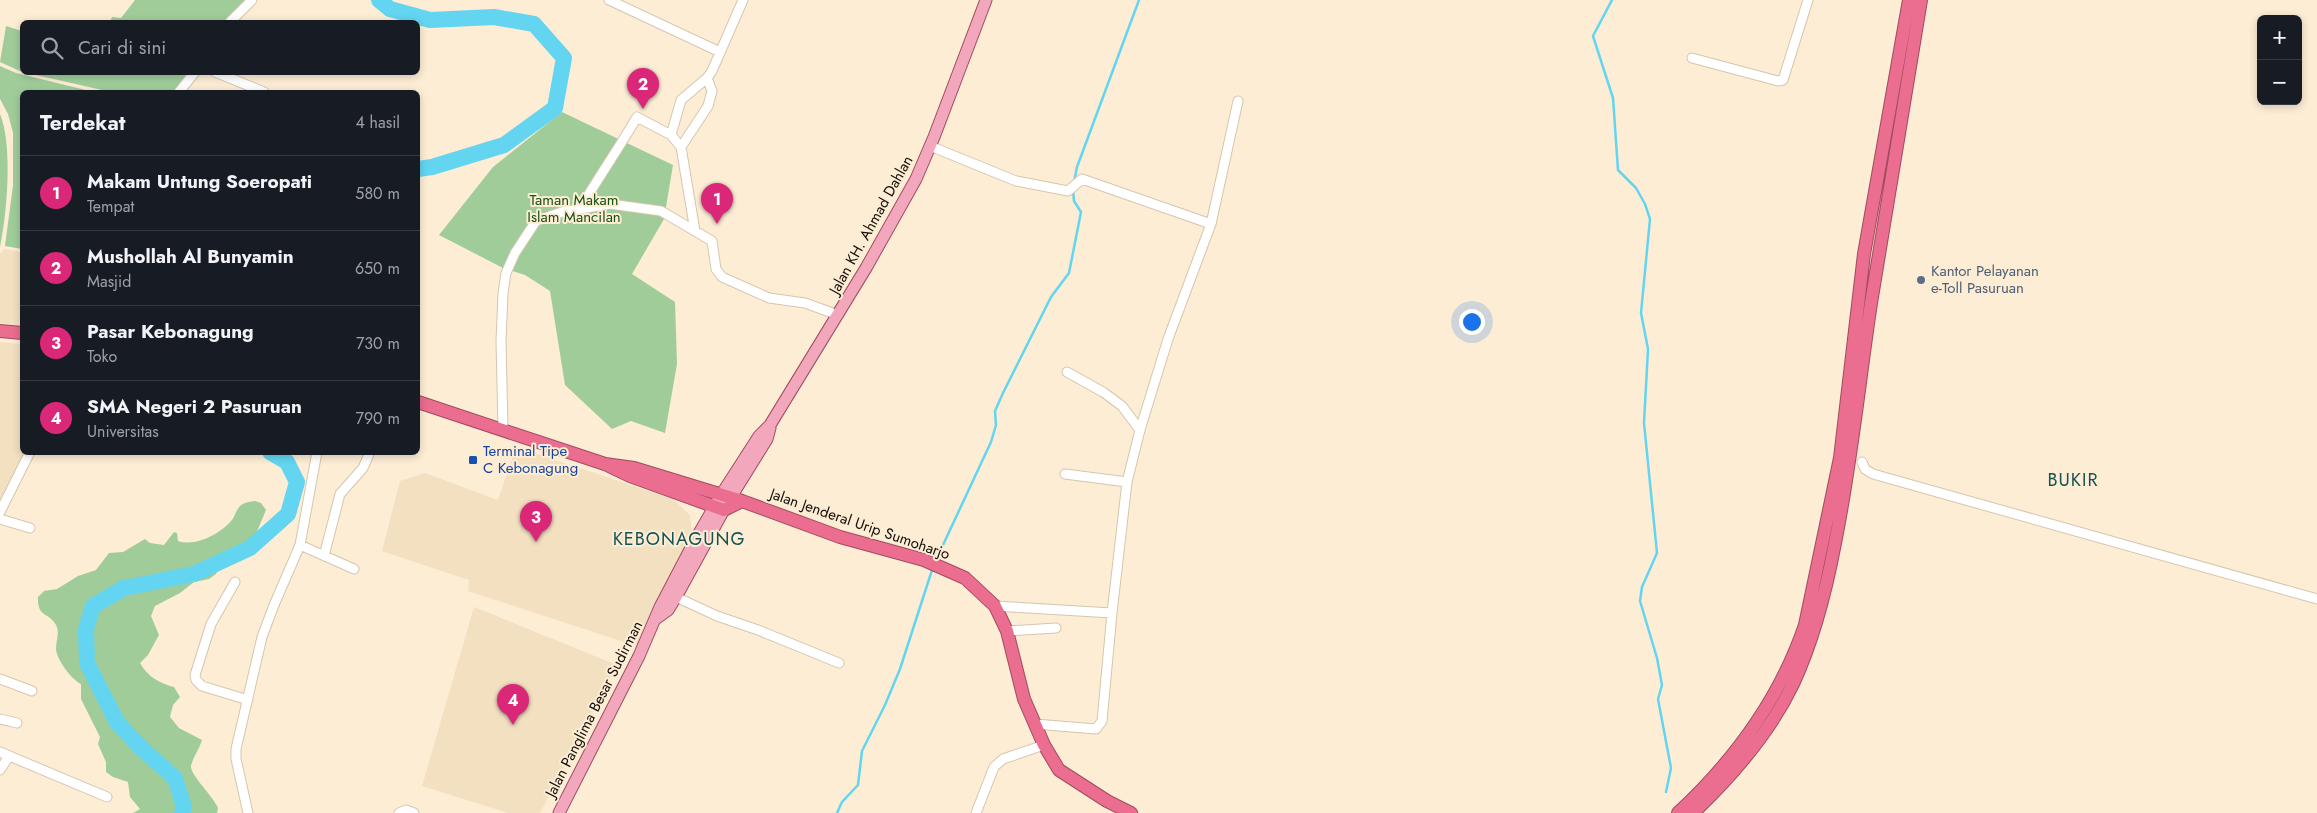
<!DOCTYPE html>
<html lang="id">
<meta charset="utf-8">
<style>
body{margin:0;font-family:Jost,sans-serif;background:#20242c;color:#f1f3f6}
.controls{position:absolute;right:15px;top:15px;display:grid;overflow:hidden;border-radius:8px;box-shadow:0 2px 8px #0003}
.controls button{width:45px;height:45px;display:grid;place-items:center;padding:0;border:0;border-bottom:1px solid #363941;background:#171b24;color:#f1f3f6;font:25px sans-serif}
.you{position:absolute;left:1471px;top:321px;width:18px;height:18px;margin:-12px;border:4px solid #fff;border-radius:50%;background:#1a73e8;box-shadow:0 0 0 8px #1a73e833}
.badge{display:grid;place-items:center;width:32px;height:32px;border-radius:50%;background:#db2777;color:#fff;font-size:16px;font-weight:700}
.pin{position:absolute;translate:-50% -41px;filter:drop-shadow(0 1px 2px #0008)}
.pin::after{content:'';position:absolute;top:26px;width:18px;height:15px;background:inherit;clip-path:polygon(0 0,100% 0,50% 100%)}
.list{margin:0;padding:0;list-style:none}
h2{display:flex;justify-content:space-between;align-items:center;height:65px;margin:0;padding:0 20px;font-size:21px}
h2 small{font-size:16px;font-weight:400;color:#9ea1a6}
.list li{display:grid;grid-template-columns:32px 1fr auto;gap:15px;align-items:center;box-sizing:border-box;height:75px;padding:0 20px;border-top:1px solid #363941}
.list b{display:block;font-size:19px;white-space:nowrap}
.list p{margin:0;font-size:16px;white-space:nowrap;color:#9ea1a6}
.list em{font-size:16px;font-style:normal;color:#9ea1a6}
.icon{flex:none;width:28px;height:28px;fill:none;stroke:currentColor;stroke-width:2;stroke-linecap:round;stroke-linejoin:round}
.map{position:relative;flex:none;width:2317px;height:813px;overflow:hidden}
.search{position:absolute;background:#171b24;box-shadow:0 2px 8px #0003;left:20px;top:20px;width:400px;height:55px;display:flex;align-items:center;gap:12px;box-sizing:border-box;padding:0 18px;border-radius:8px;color:#9ea1a6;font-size:19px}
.panel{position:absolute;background:#171b24;box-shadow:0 2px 8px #0003;left:20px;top:90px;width:400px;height:365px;border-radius:8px}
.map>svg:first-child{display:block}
.built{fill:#f3e0c1}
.green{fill:#a0cc9a}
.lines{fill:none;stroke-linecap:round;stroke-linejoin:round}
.stream{stroke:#63d5f0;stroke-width:2.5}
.river{stroke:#63d5f0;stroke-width:16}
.minor-casing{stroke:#d5c6ae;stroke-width:11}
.major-casing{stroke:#9f4c5f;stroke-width:13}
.highway-casing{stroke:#9f4c5f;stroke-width:14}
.minor{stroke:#fff;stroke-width:9}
.major{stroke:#f3a7bc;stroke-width:11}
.highway{stroke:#eb6d8f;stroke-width:12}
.service-dot{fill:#5c6f8a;stroke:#fdedd5;stroke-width:2}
.transit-dot{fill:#1a4fb4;stroke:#fdedd5;stroke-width:2}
.labels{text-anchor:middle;stroke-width:4;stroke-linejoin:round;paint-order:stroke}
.park-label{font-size:15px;fill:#185213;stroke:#fdedd5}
.street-label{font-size:15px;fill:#130e06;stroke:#fdedd5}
.service-label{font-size:15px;fill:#4e5e75;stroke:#fdedd5;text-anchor:start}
.transit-label{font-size:15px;fill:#164399;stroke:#fdedd5;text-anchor:start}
.quarter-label{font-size:18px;letter-spacing:1px;fill:#165353;stroke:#fdedd5}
</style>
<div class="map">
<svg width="2317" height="813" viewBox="0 0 2317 813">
<rect width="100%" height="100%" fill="#fdedd5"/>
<path class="built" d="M4,249L22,252V326L0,323V254Z
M0,342L22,344V452L25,453L0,507Z
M516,447L673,499L690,515L692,533L636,646L468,591L469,580L382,551L400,481L425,473L498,500Z
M474,607L617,665L540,813H508L422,786Z"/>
<path class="green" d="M135,0H247L225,22H110L112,17L121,18Z
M6,26L22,31V72L0,62Z
M0,66L16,73L94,92H22V249L5,246L13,185V133L8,114L0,99Z
M27,73H189L174,92H111Z
M562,112L673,165L664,219L632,274L675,302L677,364L665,433L631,421L612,429L565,385L550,291L525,275L503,268L439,235L493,167Z
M0,114C13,145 7,213 0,247Z
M255,501L261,503L266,510L250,548L260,544L242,558L219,568L216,574L209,579L194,582L180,593L155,606L151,616L159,635L148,655L140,663C148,677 159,683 174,687L180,697L173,705L170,717L179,728L202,740C199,750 193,757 191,766C190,775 213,796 218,808L217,813H133L140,809L130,797L128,782L113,777L106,772V762L98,744L100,737L81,699V684C71,679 57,660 56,649C56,641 60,632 56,625C49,612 37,618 38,597L44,591L57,589L78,576L96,570L109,553L123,552L145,539L150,543L164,545L174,532L177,533L178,541C196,547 220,534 232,520C235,516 236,510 240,506C244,502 249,502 255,501Z"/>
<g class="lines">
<path class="stream" d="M1612,0L1593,36L1613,98L1618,170L1636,188L1645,204L1650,219L1641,313L1648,349L1644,423L1657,553L1642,587L1640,601L1657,658L1662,685L1658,699L1671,768L1666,792
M1074,182L1077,167L1139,0
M936,560L991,442L996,425L995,411L1003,393L1051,297L1069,273L1081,212L1074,201L1073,190
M837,813L842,802L858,785L862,751L885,705L900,669L933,567"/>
<path class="river" d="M379,0L390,9L430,20L494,17L534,24L564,58L555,108L504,145L432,167L418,169
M182,813L184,807L175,778L140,747L117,722L87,663L86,629L93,606L124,588L194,574L250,548L288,514L297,482L287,462L270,452"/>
<defs>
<path id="minor" d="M609,0L720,52
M230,22L252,0
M1692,58L1778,81L1783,80L1808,0
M215,72L264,92
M179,92L195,72
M671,135L681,100L707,78L712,71L743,0
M930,146L1016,181L1068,191L1082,179L1211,224
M580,209C598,178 619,148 637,117L671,135L681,147
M695,231L681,147L708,106L712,91L707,78
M1067,372L1103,392L1122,406L1140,430L1127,482
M503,430L501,341L503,293L506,273L515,253L536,221L562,212L610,204L661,211L712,241L716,269L722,277L769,298L805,303L838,315
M1140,430L1168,339L1211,224L1238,101
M1862,462L1865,469L1873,474L2317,599
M0,512L30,452
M0,519L30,528
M300,545L354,569
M324,556L340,494L363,468L370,452
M235,582L211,624L195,675L196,680L202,686L248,700
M676,597L717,616L758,630L839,663
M995,606L1112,613
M1007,631L1056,628
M0,679L32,691
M0,719L17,723
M1035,724L1096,729L1102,721L1112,613L1127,482L1065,474
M0,752L107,797
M0,770L9,756
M248,813L236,759V749L262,637L274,605L300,545L317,452
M399,813L406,810L414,813
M976,813L994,767L1003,759L1044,745"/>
<path id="major" d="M657,618L668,610L676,597L731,497L767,439L770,428
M559,813L639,656L660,607L694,542L721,495L759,436L770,425L866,268L916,179L934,137L986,0"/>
<path id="highway" d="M0,331L22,333
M418,402L605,464L630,476L724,510L742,501
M605,464L634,468L742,501L840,537L924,560L965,578L995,606L1007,631L1024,699L1044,745L1059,770L1107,801L1131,813
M1678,813C1735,760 1780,699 1805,625L1840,458L1864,254L1909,0
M1693,813C1732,776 1770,732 1793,684C1814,639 1826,591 1835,543C1851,464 1859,383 1871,303C1887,202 1905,101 1921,0"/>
</defs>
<use href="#minor" class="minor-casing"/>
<use href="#major" class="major-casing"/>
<use href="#highway" class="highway-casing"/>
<use href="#minor" class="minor"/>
<use href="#major" class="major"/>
<use href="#highway" class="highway"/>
</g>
<circle class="service-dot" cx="1921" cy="280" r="5"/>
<rect class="transit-dot" x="468" y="455" width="10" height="10" rx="2.5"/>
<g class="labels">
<g class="park-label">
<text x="574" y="205">Taman Makam<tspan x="574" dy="17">Islam Mancilan</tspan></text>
</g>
<g class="street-label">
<text transform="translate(871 225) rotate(-61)" y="5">Jalan KH. Ahmad Dahlan</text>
<text transform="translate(860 524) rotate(19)" y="5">Jalan Jenderal Urip Sumoharjo</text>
<text transform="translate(594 709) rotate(-63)" y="5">Jalan Panglima Besar Sudirman</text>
</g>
<g class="service-label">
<text x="1931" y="276">Kantor Pelayanan<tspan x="1931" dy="17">e-Toll Pasuruan</tspan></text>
</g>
<g class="transit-label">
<text x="483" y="456">Terminal Tipe<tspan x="483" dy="17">C Kebonagung</tspan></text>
</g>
<g class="quarter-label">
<text x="2073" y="486">BUKIR</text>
<text x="679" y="545">KEBONAGUNG</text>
</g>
</g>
</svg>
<div class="controls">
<button>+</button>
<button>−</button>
</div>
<div class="you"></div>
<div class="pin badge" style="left:717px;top:224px">1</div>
<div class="pin badge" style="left:643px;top:109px">2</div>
<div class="pin badge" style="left:536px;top:542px">3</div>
<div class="pin badge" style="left:513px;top:725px">4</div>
<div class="search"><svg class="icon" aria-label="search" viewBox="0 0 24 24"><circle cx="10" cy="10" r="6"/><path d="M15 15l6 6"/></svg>Cari di sini</div>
<section class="panel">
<h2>Terdekat<small>4 hasil</small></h2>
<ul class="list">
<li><span class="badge">1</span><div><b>Makam Untung Soeropati</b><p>Tempat</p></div><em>580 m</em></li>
<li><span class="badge">2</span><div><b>Mushollah Al Bunyamin</b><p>Masjid</p></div><em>650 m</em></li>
<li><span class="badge">3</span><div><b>Pasar Kebonagung</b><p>Toko</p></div><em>730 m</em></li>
<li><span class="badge">4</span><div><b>SMA Negeri 2 Pasuruan</b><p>Universitas</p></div><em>790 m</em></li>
</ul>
</section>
</div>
